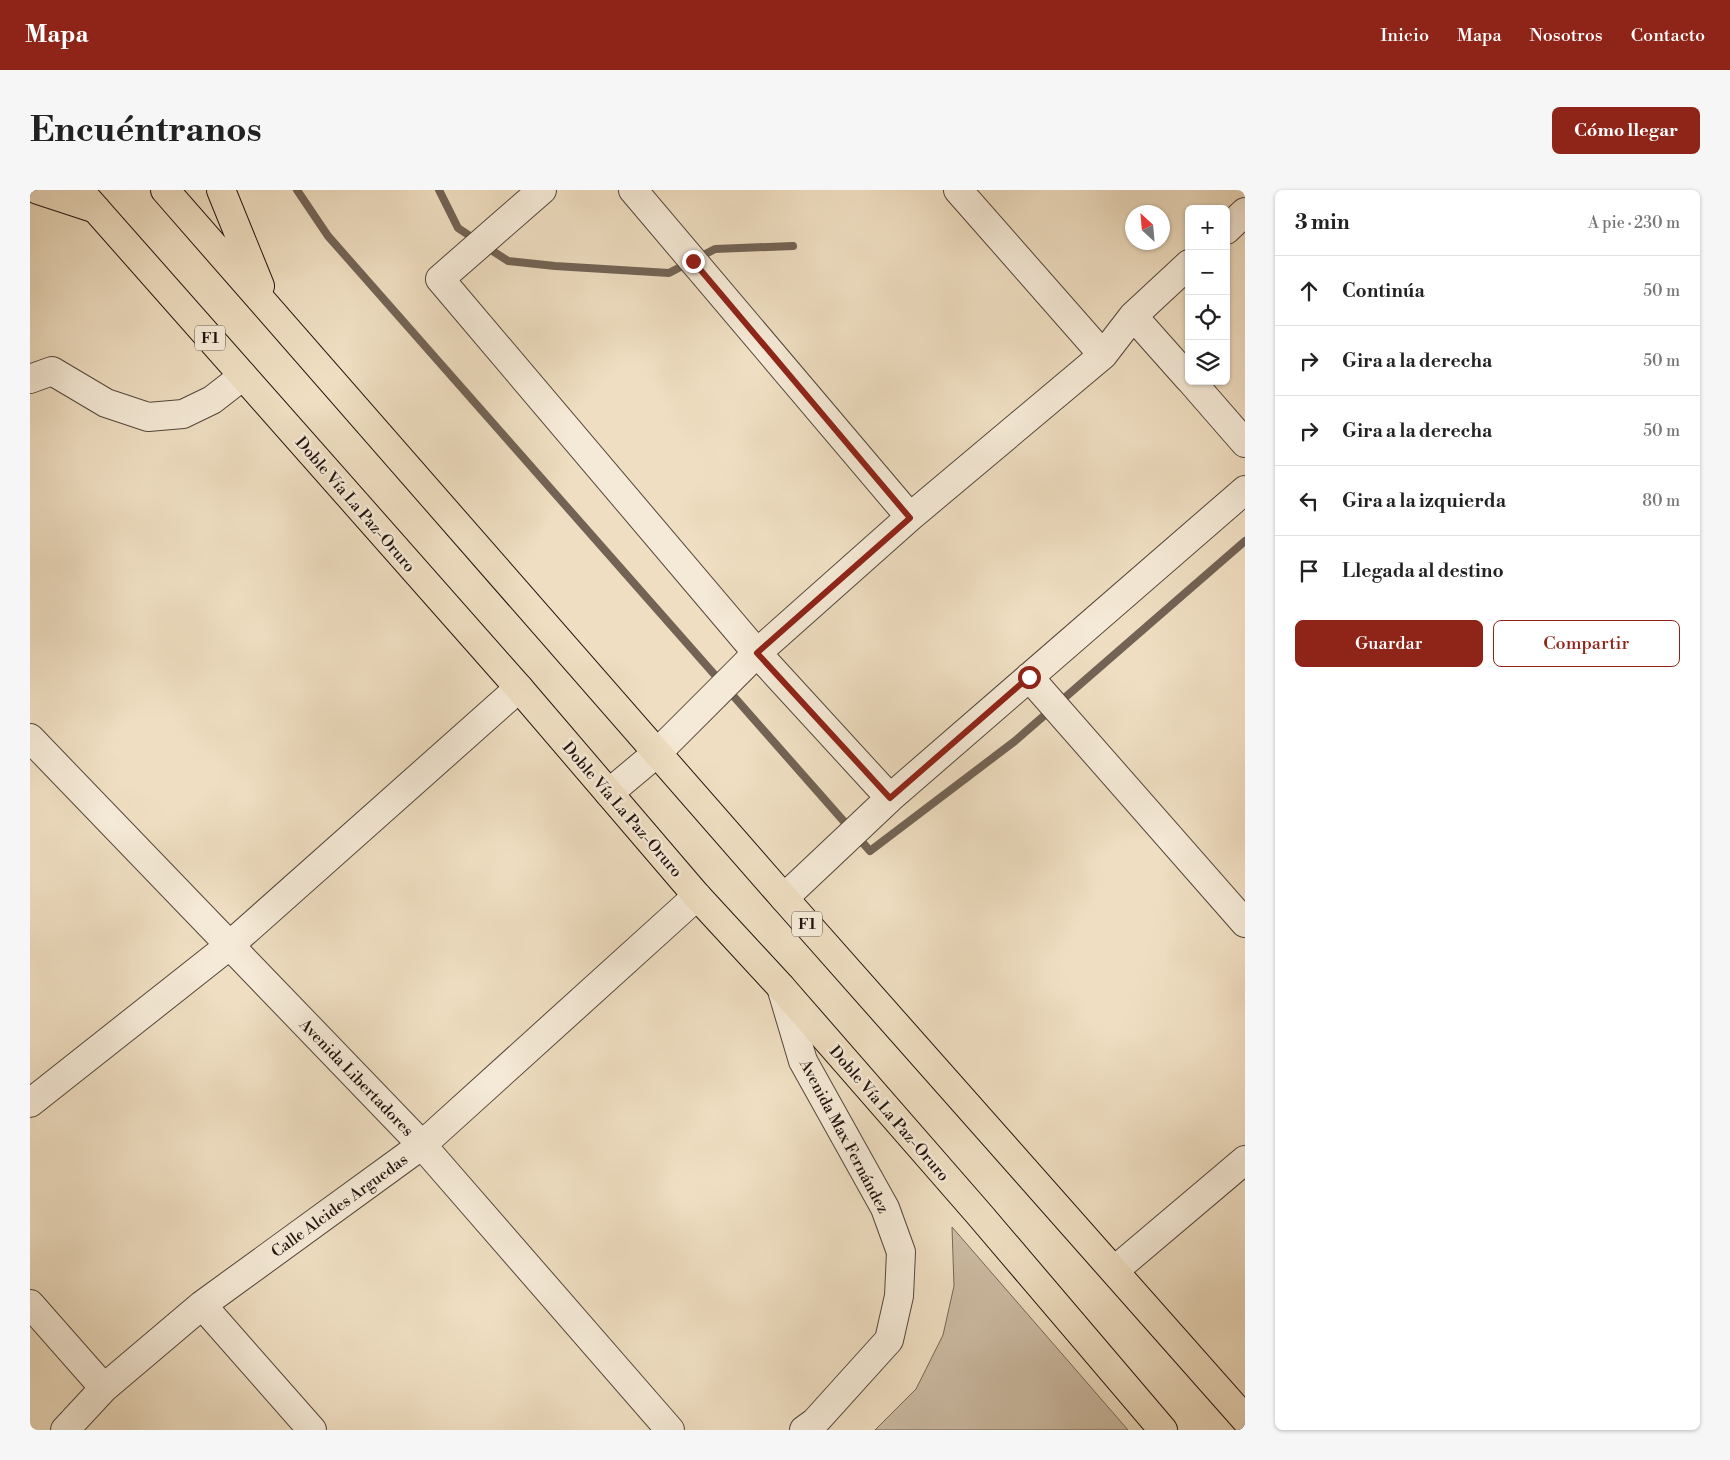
<!DOCTYPE html>
<html lang="es">
<meta charset="utf-8">
<style>
body{margin:0;font-family:"Libre Bodoni",serif;background:#f6f6f6;color:#222}
.controls{position:absolute;right:15px;top:15px;display:grid;overflow:hidden;border-radius:8px;box-shadow:0 1px 4px #0004}
.controls button{width:45px;height:45px;display:grid;place-items:center;padding:0;border:0;border-bottom:1px solid #e0e0e0;background:#fff;color:#222;font:25px sans-serif}
.compass{position:absolute;left:1095px;top:15px;width:45px;height:45px;border-radius:50%;background:#fff;box-shadow:0 1px 4px #0004;rotate:334deg}
.stop{position:absolute;width:15px;height:15px;margin:-11px;border:4px solid #8f2418;border-radius:50%;background:#fff}
.stop.end{background:#8f2418;border-color:#fff;box-shadow:0 1px 5px #0008}
.list{margin:0;padding:0;list-style:none}
h2{display:flex;justify-content:space-between;align-items:center;height:65px;margin:0;padding:0 20px;font-size:21px}
h2 small{font-size:16px;font-weight:400;color:#767676}
.list li{display:grid;grid-template-columns:32px 1fr auto;gap:15px;align-items:center;box-sizing:border-box;height:70px;padding:0 20px;border-top:1px solid #e0e0e0}
.list b{display:block;font-size:19px;white-space:nowrap}
.list em{font-size:16px;font-style:normal;color:#767676}
.actions{display:flex;gap:10px;padding:15px 20px}
.actions a{flex:1;padding:11px 0;border:1px solid #8f2418;border-radius:8px;text-align:center;font-size:18px;color:#8f2418}
.actions .main{background:#8f2418;color:#fff}
.icon{flex:none;width:28px;height:28px;fill:none;stroke:currentColor;stroke-width:2;stroke-linecap:round;stroke-linejoin:round}
.map{position:relative;flex:none;width:1215px;height:1240px;overflow:hidden;border-radius:8px}
header{display:flex;align-items:center;gap:30px;box-sizing:border-box;height:70px;padding:0 25px;background:#8f2418;color:#fff}
header strong{font-size:24px}
nav{display:flex;gap:28px;margin-inline-start:auto;font-size:18px}
.intro{display:flex;align-items:center;justify-content:space-between;box-sizing:border-box;height:120px;padding:0 30px}
h1{margin:0;font-size:35px}
.button{padding:12px 22px;border-radius:8px;background:#8f2418;color:#fff;font-size:18px;font-weight:700}
main{display:flex;gap:30px;padding:0 30px}
aside{flex:1;background:#fff;border-radius:8px;box-shadow:0 1px 4px #0004}
.map>svg:first-child{display:block}
.green{fill:#ccbba3;stroke:#766758}
.lines{fill:none;stroke-linecap:round;stroke-linejoin:round}
.stream{stroke:#736355;stroke-width:8}
.minor-casing{stroke:#54463b;stroke-width:30}
.tertiary-casing{stroke:#54463b;stroke-width:30}
.trunk-casing{stroke:#21130e;stroke-width:30}
.minor{stroke:#f5ead7;stroke-width:28}
.tertiary{stroke:#f5ead7;stroke-width:28}
.trunk{stroke:#efdec1;stroke-width:28}
.route{stroke:#8f2418;stroke-width:6}
.labels{text-anchor:middle;stroke-width:5;stroke-linejoin:round;paint-order:stroke}
.shield{fill:#f5ead7;stroke:#61544a;stroke-width:1}
.shield-label{font-size:15px;font-weight:bold;fill:#21130e}
.street-label{font-size:16px;fill:#21130e;stroke:#f5ead7}
</style>
<header>
<strong>Mapa</strong>
<nav><a>Inicio</a><a>Mapa</a><a>Nosotros</a><a>Contacto</a></nav>
</header>
<div class="intro"><h1>Encuéntranos</h1><a class="button">Cómo llegar</a></div>
<main>
<div class="map">
<svg width="1215" height="1240" viewBox="0 0 1215 1240">
<rect width="100%" height="100%" fill="#efdec1"/>
<filter id="stains"><feTurbulence type="fractalNoise" baseFrequency=".004" numOctaves="4"/><feColorMatrix values="0 0 0 0 .2 0 0 0 0 .09 0 0 0 0 .02 0 0 0 .5 -.17"/></filter>
<radialGradient id="worn" r=".72"><stop offset=".6" stop-color="#630" stop-opacity="0"/><stop offset="1" stop-color="#630" stop-opacity=".3"/></radialGradient>
<path class="green" d="M922,1037L1098,1240H845L886,1199L913,1145L924,1096Z"/>
<g class="lines">
<path class="stream" d="M267,0L298,46L840,661L985,551L1215,351
M409,0L428,38L446,50
M455,56L478,71L525,76L639,83L685,59L763,56"/>
<defs>
<path id="minor" d="M512,0L410,89L727,463L860,608
M603,0L880,327
M928,0L1073,165
M1196,40L1215,22
M1103,126L1159,189
M0,189L22,181L76,213L118,227L153,224L182,210L213,186
M1161,191L1215,253
M999,487L1215,733
M0,548L392,955L640,1240
M579,603L628,562L727,463L880,327L1073,165L1103,126L1159,74
M754,708L860,608L1215,300
M0,913L200,755L489,498
M0,1114L74,1198
M172,1115L282,1240
M35,1240L74,1198L172,1115L392,955L667,706"/>
<path id="tertiary" d="M751,797L773,871L855,1018L871,1062L869,1106L859,1150L785,1232L774,1240
M1085,1080L1215,970"/>
<path id="trunk" d="M8,0L66,19
M49,0L489,498L667,706L751,797L949,1024L1133,1240
M135,0L754,708L1215,1229
M191,0L230,96"/>
</defs>
<use href="#minor" class="minor-casing"/>
<use href="#tertiary" class="tertiary-casing"/>
<use href="#trunk" class="trunk-casing"/>
<use href="#minor" class="minor"/>
<use href="#tertiary" class="tertiary"/>
<use href="#trunk" class="trunk"/>
</g>
<g class="lines">
<path class="route" d="M663,71L880,328L727,463L860,608L999,487"/>
</g>
<g class="labels">
<g class="shield">
<rect x="165" y="135.5" width="30" height="25" rx="4"/>
<rect x="762" y="721.5" width="30" height="25" rx="4"/>
</g>
<g class="shield-label">
<text x="180" y="153">F1</text>
<text x="777" y="739">F1</text>
</g>
<g class="street-label">
<text transform="translate(326 314) rotate(49)" y="6">Doble Vía La Paz-Oruro</text>
<text transform="translate(593 619) rotate(49)" y="6">Doble Vía La Paz-Oruro</text>
<text transform="translate(327 887) rotate(46)" y="6">Avenida Libertadores</text>
<text transform="translate(860 923) rotate(49)" y="6">Doble Vía La Paz-Oruro</text>
<text transform="translate(815 946) rotate(62)" y="6">Avenida Max Fernández</text>
<text transform="translate(309 1015) rotate(-36)" y="6">Calle Alcides Arguedas</text>
</g>
</g>
<rect width="100%" height="100%" filter="url(#stains)"/>
<rect width="100%" height="100%" fill="url(#worn)"/>
</svg>
<div class="controls">
<button>+</button>
<button>−</button>
<button><svg class="icon" aria-label="locate" viewBox="0 0 24 24"><circle cx="12" cy="12" r="6"/><path d="M12 2v4M12 18v4M2 12h4M18 12h4"/></svg></button>
<button><svg class="icon" aria-label="layers" viewBox="0 0 24 24"><path d="M12 4l9 5-9 5-9-5zM3 14l9 5 9-5"/></svg></button>
</div>
<svg class="compass" viewBox="-18 -18 36 36"><path d="M0-13l5 13h-10z" fill="#e53935"/><path d="M0 13l5-13h-10z" fill="#767676"/></svg>
<div class="stop" style="left:999px;top:487px"></div>
<div class="stop end" style="left:663px;top:71px"></div>
</div>
<aside>
<h2>3 min<small>A pie · 230 m</small></h2>
<ul class="list">
<li><svg class="icon" aria-label="ahead" viewBox="0 0 24 24"><path d="M12 20V5M6 11l6-6 6 6"/></svg><div><b>Continúa</b></div><em>50 m</em></li>
<li><svg class="icon" aria-label="right" viewBox="0 0 24 24"><path d="M7 20v-9h11M14 6l5 5-5 5"/></svg><div><b>Gira a la derecha</b></div><em>50 m</em></li>
<li><svg class="icon" aria-label="right" viewBox="0 0 24 24"><path d="M7 20v-9h11M14 6l5 5-5 5"/></svg><div><b>Gira a la derecha</b></div><em>50 m</em></li>
<li><svg class="icon" aria-label="left" viewBox="0 0 24 24"><path d="M17 20v-9H6M10 6l-5 5 5 5"/></svg><div><b>Gira a la izquierda</b></div><em>80 m</em></li>
<li><svg class="icon" aria-label="arrive" viewBox="0 0 24 24"><path d="M6 21V4h12l-3 4 3 4H6"/></svg><div><b>Llegada al destino</b></div></li>
</ul>
<div class="actions"><a class="main">Guardar</a><a>Compartir</a></div>
</aside>
</main>
